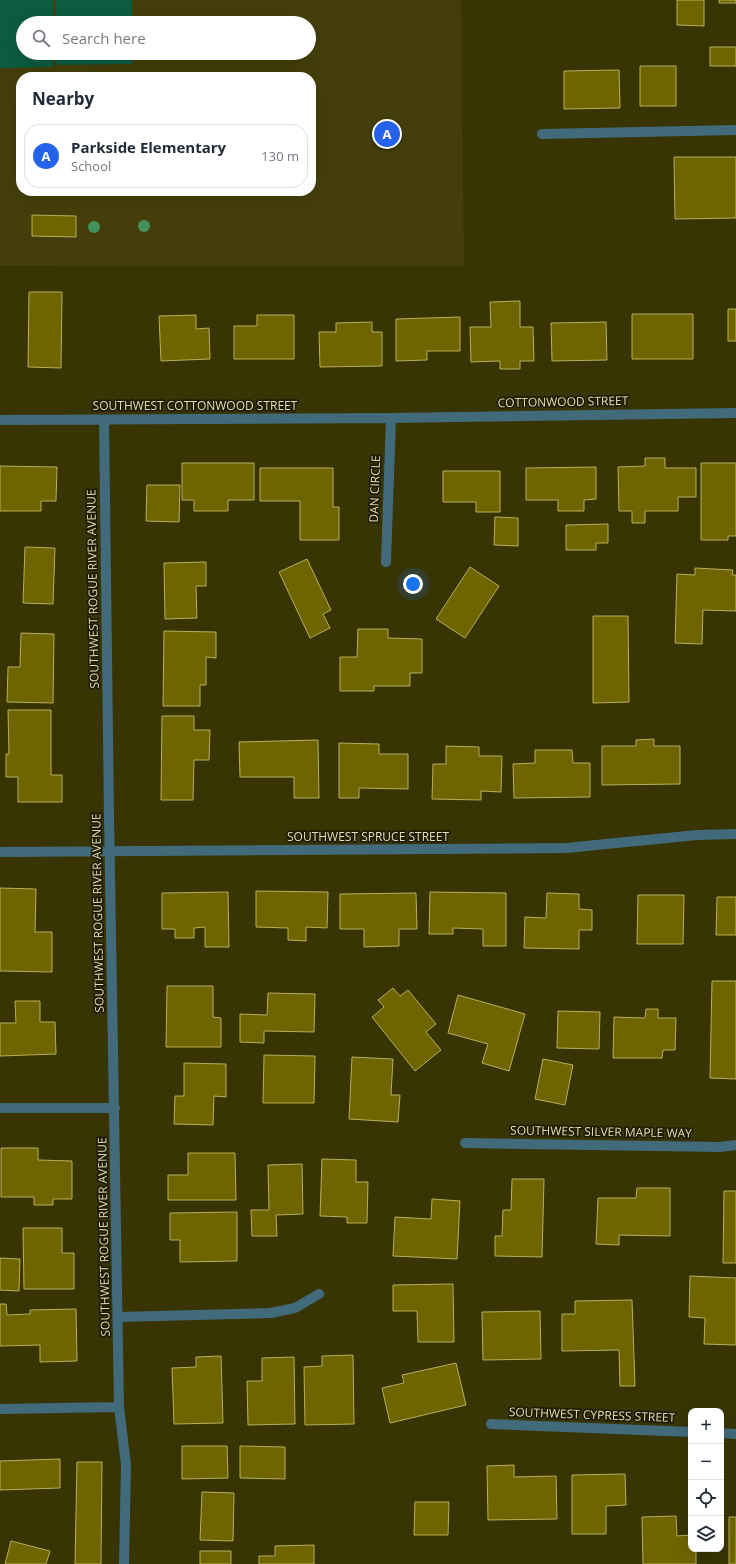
<!DOCTYPE html>
<meta charset="utf-8">
<style>
body{margin:0;font-family:"Open Sans",sans-serif;background:#f6f6f7;color:#1f2937}
.controls{position:absolute;right:12px;bottom:12px;display:grid;overflow:hidden;border-radius:8px;box-shadow:0 4px 16px #0002}
.controls button{width:36px;height:36px;display:grid;place-items:center;padding:0;border:0;border-bottom:1px solid #e0e1e3;background:#fff;color:#1f2937;font:20px sans-serif}
.you{position:absolute;left:413px;top:584px;width:14px;height:14px;margin:-10px;border:3px solid #fff;border-radius:50%;background:#1a73e8;box-shadow:0 0 0 6px #1a73e833}
.badge{display:grid;place-items:center;width:26px;height:26px;border-radius:50%;background:#2563eb;color:#fff;font-size:13px;font-weight:700}
.pin{position:absolute;translate:-50% -50%;border:2px solid #fff;box-shadow:0 1px 4px #0006}
.list{margin:0;padding:0;list-style:none}
h2{display:flex;justify-content:space-between;align-items:center;height:52px;margin:0;padding:0 16px;font-size:17px}
h2 small{font-size:13px;font-weight:400;color:#747a83}
.list li{display:grid;grid-template-columns:26px 1fr auto;gap:12px;align-items:center;box-sizing:border-box;height:64px;margin:0 8px 8px;padding:0 8px;border:1px solid #e0e1e3;border-radius:16px}
.list b{display:block;font-size:15px;white-space:nowrap}
.list p{margin:0;font-size:13px;white-space:nowrap;color:#747a83}
.list em{font-size:13px;font-style:normal;color:#747a83}
.icon{flex:none;width:22px;height:22px;fill:none;stroke:currentColor;stroke-width:2;stroke-linecap:round;stroke-linejoin:round}
.map{position:relative;flex:none;width:736px;height:1564px;overflow:hidden}
.search{position:absolute;background:#fff;box-shadow:0 4px 16px #0002;left:16px;top:16px;width:300px;height:44px;display:flex;align-items:center;gap:10px;box-sizing:border-box;padding:0 14px;border-radius:22px;color:#747a83;font-size:15px}
.panel{position:absolute;background:#fff;box-shadow:0 4px 16px #0002;left:16px;top:72px;width:300px;height:124px;border-radius:16px}
.map>svg:first-child{display:block}
.built{fill:#443f0a;fill-rule:evenodd}
.green{fill:#0c5c41}
.building{fill:#6e6500;stroke:#b7af5b}
.lines{fill:none;stroke-linecap:round;stroke-linejoin:round}
.service{stroke:#416b7b;stroke-width:10}
.minor{stroke:#416b7b;stroke-width:10}
.tree{fill:#42915d}
.labels{text-anchor:middle;stroke-width:3.5;stroke-linejoin:round;paint-order:stroke}
.street-label{font-size:12px;fill:#e2dfb7;stroke:#1e1b02}
</style>
<div class="map">
<svg width="736" height="1564" viewBox="0 0 736 1564">
<rect width="100%" height="100%" fill="#383404"/>
<path class="built" d="M0,0H461L464,267L0,266ZM23,23H309V53H23ZM21,77H311V191H21Z"/>
<path class="green" d="M0,0H53V23H23V53H53V67L0,68Z
M55,0H132V23H56Z
M56,53H132V64L56,65Z"/>
<path class="building" d="M677,0H704V26L677,25Z
M719,0H736V3H719Z
M710,47H736V66H710Z
M640,66H676V106H640Z
M619,70L620,108L564,109V71Z
M674,157H736V218L675,219Z
M32,215L76,216V237L32,236Z
M29,292H62L61,368L28,367Z
M520,301V327H533L534,361H520V369H500V361L471,362L470,327H491L490,302Z
M728,309H736V341H728Z
M632,314H693V359H632Z
M196,315V329L209,328L210,359L161,361L159,316Z
M257,315H294V359H234V326H257Z
M460,317V351H427V360L396,361V319Z
M372,322V332H382V366L320,367L319,332H336V323Z
M606,322L607,360L552,361L551,323Z
M645,458H665V468H696V497H678V511H645V523H632V511H619L618,467L645,466Z
M182,463H254V500H228V511H194V500H182Z
M701,463H736V536H728V540H701Z
M0,466L57,467L56,501H41V511H0Z
M596,467V499L584,500V511H558V500H526V468Z
M260,468H333V507H339V540H300V501H260Z
M443,471H500V512H476V502H443Z
M147,485H180L179,522L146,521Z
M495,517L518,518V546L494,545Z
M608,524V543H596V550H566V525Z
M25,547L55,548L53,604L23,603Z
M307,559L331,610L323,614L330,628L310,638L279,572Z
M206,562V586H196L197,618L165,619L164,563Z
M470,567L499,586L465,638L436,619Z
M695,568L733,570L732,575H736V611L703,610L702,644L675,643L677,574L695,575Z
M593,616H628L629,702L593,703Z
M358,629H388V638L422,639V673H410V686H374V691H340V657H357Z
M164,631L216,632V658L206,657V685H200V706H163Z
M21,633L54,634L53,703L7,702L8,667H20Z
M8,710H51V775H62V802H18V777H6V754H9Z
M162,716H194V730H210L209,760H194L193,800H161Z
M654,739V746H680V784L602,785V746H636V740Z
M318,740L319,798H294V777H240L239,742Z
M339,743L379,744V754H408V789L359,788V798H339Z
M446,746L479,747V756H502L501,792L481,791V800L432,799L433,764H446Z
M535,750H572L573,763H590V797L514,798L513,764L535,763Z
M0,888L36,889L35,932H52V972L0,971Z
M256,891L328,892L327,928L306,927V941L288,940V928L256,927Z
M228,892L229,947H205V927L194,928V938H175V929H162V893Z
M430,892L506,893V946H483V929L453,928V934H429Z
M416,893L417,929H399V946L364,947V929H340V894Z
M547,893L579,894V909L592,910V930H579V949L524,948L525,917L546,918Z
M638,895H684L683,944H637Z
M717,897H736V935H716Z
M712,981H736V1079L710,1078Z
M167,986H213V1017L221,1018V1047H166Z
M393,988L400,996L408,990L436,1024L426,1032L441,1050L415,1071L372,1017L384,1007L378,1000Z
M268,993L315,994L314,1032L264,1031V1043L240,1042V1014L267,1015Z
M458,995L525,1014L509,1071L482,1063L488,1044L448,1033Z
M15,1001H40V1022H55L56,1054L0,1056V1023H16Z
M646,1009H658V1018H676L675,1050H663L662,1058H613L614,1017L645,1018Z
M558,1011L600,1012L599,1049L557,1048Z
M264,1055L315,1056L314,1103H263Z
M352,1057L393,1059L391,1095H400L398,1122L349,1119Z
M543,1059L573,1065L565,1105L535,1099Z
M184,1063L226,1064V1097L214,1096L213,1125L174,1124L175,1096H184Z
M1,1148H38V1160L72,1161V1199H53V1205H34V1197H1Z
M188,1153H235L236,1200H168V1175H188Z
M322,1159L356,1160V1182H368L367,1223H347V1217L320,1216Z
M302,1164L303,1214L276,1215L277,1236H252L251,1210H269L268,1165Z
M512,1179H544L542,1257L495,1256V1236H502L503,1210H511Z
M637,1188H670V1236L619,1235V1245L596,1244L598,1198H636Z
M724,1191H736V1263H723Z
M432,1199L460,1201L457,1259L393,1256L395,1217L431,1219Z
M237,1212V1261L180,1262V1240H170V1213Z
M23,1228H62V1253H74V1289H24Z
M0,1258L20,1259L19,1291L0,1290Z
M690,1276L736,1278V1345L704,1344L705,1318L689,1317Z
M453,1284L454,1342H418L417,1311H393V1285Z
M632,1300L635,1386H620L619,1350L562,1351V1314H575V1301Z
M0,1304H6L7,1315L30,1314V1310L76,1309L77,1361L40,1362V1345L0,1346Z
M540,1311L541,1359L483,1360L482,1312Z
M353,1355L354,1424L305,1425L304,1367L322,1366V1356Z
M221,1356L223,1423L174,1424L172,1368L196,1367V1357Z
M294,1357L295,1424L248,1425L247,1381H262V1358Z
M456,1363L466,1405L390,1423L382,1388L404,1383L402,1375Z
M182,1446H227L228,1478L182,1479Z
M240,1446L285,1447V1479L240,1478Z
M60,1459V1488L0,1490V1461Z
M77,1462H102L101,1564H75Z
M514,1465V1477L556,1476L557,1519L488,1520L487,1466Z
M625,1474L626,1505L606,1506V1534H572V1475Z
M202,1492L234,1493L233,1541L200,1540Z
M415,1502H449L448,1535H414Z
M676,1516L677,1536L691,1535V1549H696V1564H643L642,1517Z
M729,1517H736V1564H729Z
M11,1541L50,1551L46,1564H5Z
M314,1545V1564H259V1556H275V1546Z
M200,1551H231V1564H200Z"/>
<g class="lines">
<path class="service" d="M542,134L736,130"/>
<path class="minor" d="M0,420L391,418L736,413
M104,420L109,815L119,1407L126,1465L124,1564
M386,562L391,418
M0,852L566,848L697,835L736,834
M0,1108H115
M465,1143L720,1147L736,1145
M118,1317L271,1313L295,1308L319,1294
M0,1409L119,1407
M491,1424L691,1432
M721,1433L736,1434"/>
</g>
<g class="tree">
<circle cx="144" cy="226" r="6"/>
<circle cx="94" cy="227" r="6"/>
</g>
<g class="labels">
<g class="street-label">
<text transform="translate(563 402) rotate(-1)" y="4">COTTONWOOD STREET</text>
<text x="195" y="410">SOUTHWEST COTTONWOOD STREET</text>
<text transform="translate(375 489) rotate(-88)" y="4">DAN CIRCLE</text>
<text transform="translate(93 589) rotate(-91)" y="4">SOUTHWEST ROGUE RIVER AVENUE</text>
<text x="368" y="841">SOUTHWEST SPRUCE STREET</text>
<text transform="translate(98 913) rotate(-91)" y="4">SOUTHWEST ROGUE RIVER AVENUE</text>
<text transform="translate(601 1132) rotate(1)" y="4">SOUTHWEST SILVER MAPLE WAY</text>
<text transform="translate(104 1237) rotate(-91)" y="4">SOUTHWEST ROGUE RIVER AVENUE</text>
<text transform="translate(592 1415) rotate(2)" y="4">SOUTHWEST CYPRESS STREET</text>
</g>
</g>
</svg>
<div class="controls">
<button>+</button>
<button>−</button>
<button><svg class="icon" aria-label="locate" viewBox="0 0 24 24"><circle cx="12" cy="12" r="6"/><path d="M12 2v4M12 18v4M2 12h4M18 12h4"/></svg></button>
<button><svg class="icon" aria-label="layers" viewBox="0 0 24 24"><path d="M12 4l9 5-9 5-9-5zM3 14l9 5 9-5"/></svg></button>
</div>
<div class="you"></div>
<div class="pin badge" style="left:387px;top:134px">A</div>
<div class="search"><svg class="icon" aria-label="search" viewBox="0 0 24 24"><circle cx="10" cy="10" r="6"/><path d="M15 15l6 6"/></svg>Search here</div>
<section class="panel">
<h2>Nearby<small></small></h2>
<ul class="list">
<li><span class="badge">A</span><div><b>Parkside Elementary</b><p>School</p></div><em>130 m</em></li>
</ul>
</section>
</div>
